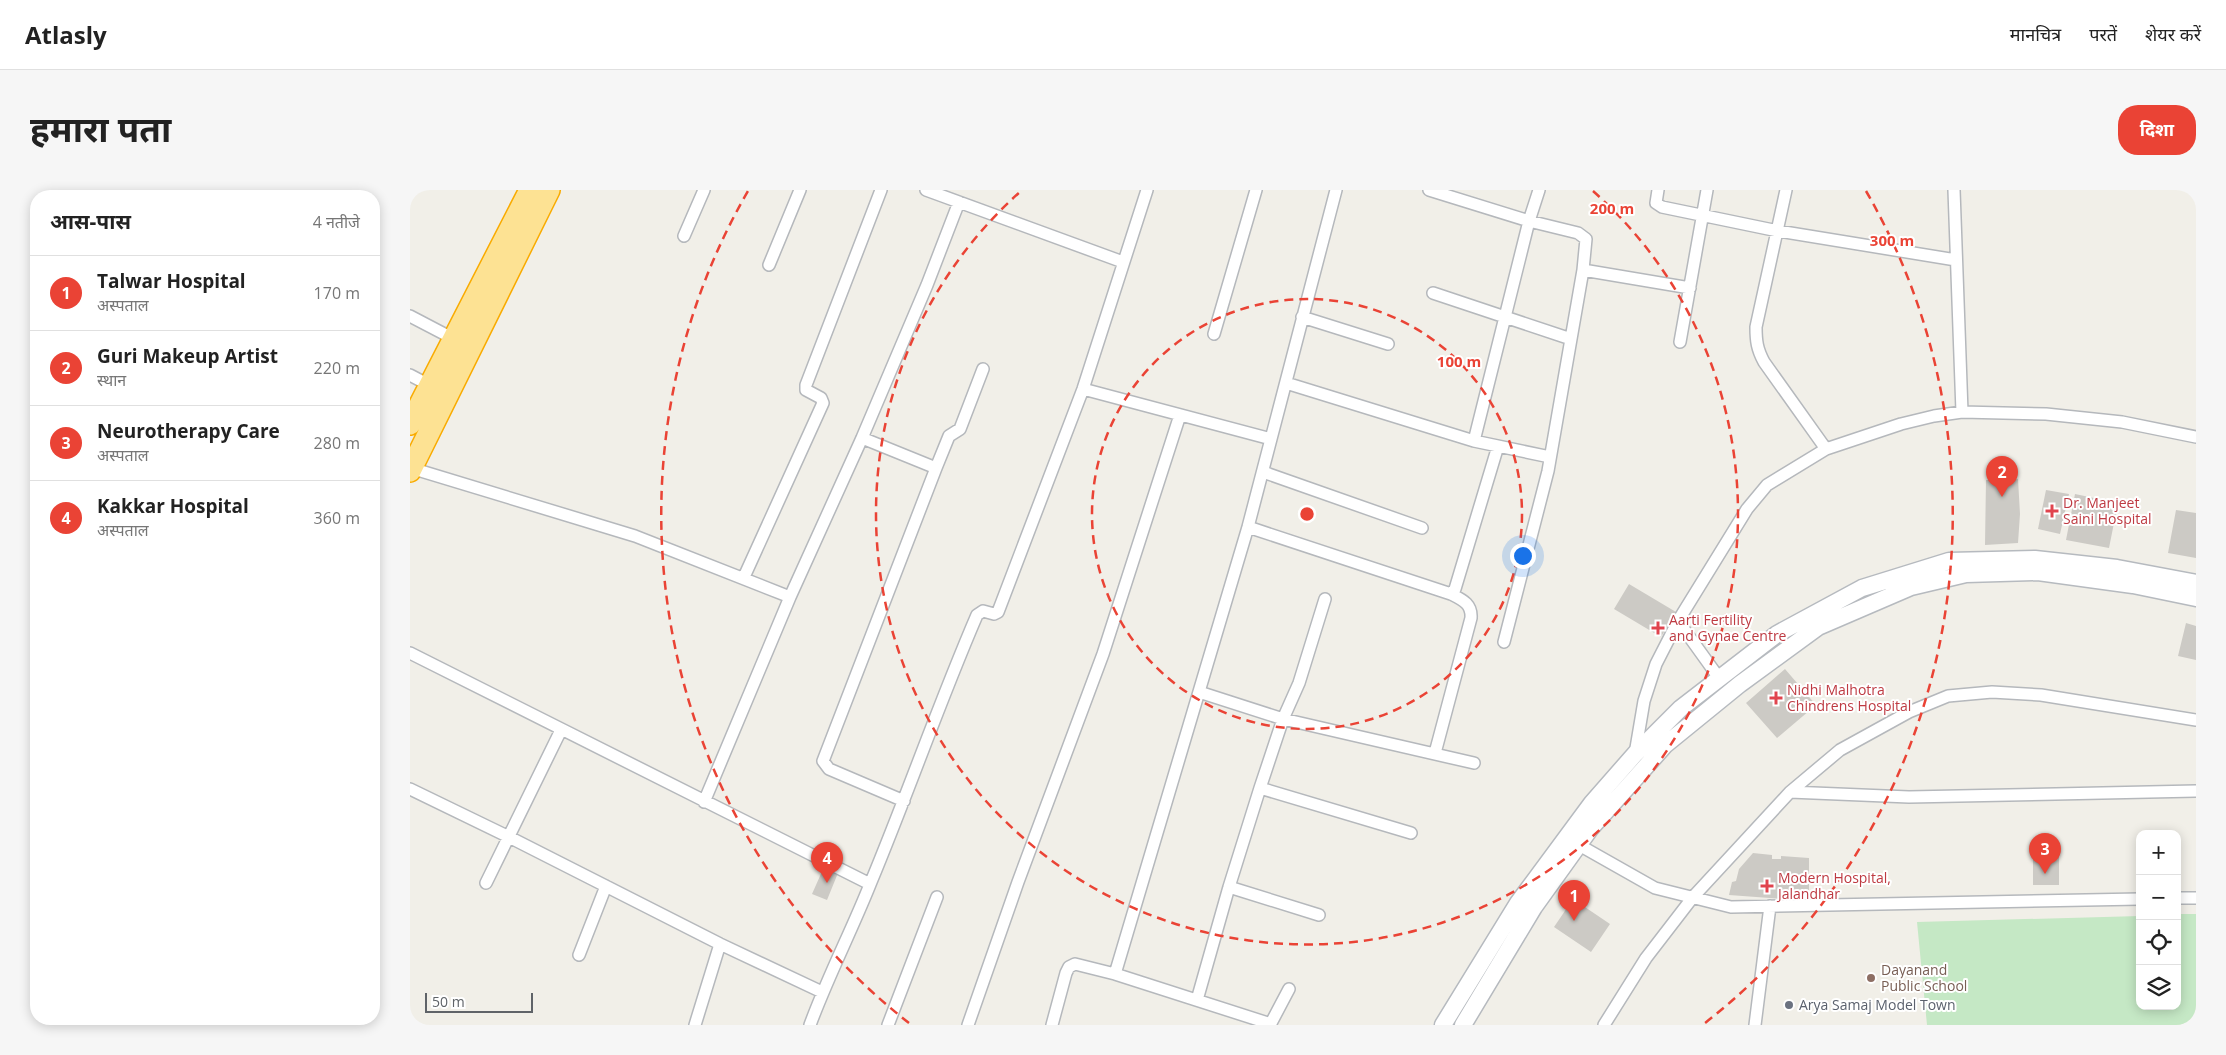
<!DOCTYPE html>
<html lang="hi">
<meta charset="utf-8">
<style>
body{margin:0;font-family:"Open Sans","Noto Sans Devanagari",sans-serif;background:#f6f6f6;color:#222}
.controls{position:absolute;right:15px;bottom:15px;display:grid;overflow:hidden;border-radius:10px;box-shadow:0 2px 12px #0003}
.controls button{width:45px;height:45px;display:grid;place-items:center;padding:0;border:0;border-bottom:1px solid #e0e0e0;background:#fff;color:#222;font:25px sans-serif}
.scale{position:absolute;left:15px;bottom:12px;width:108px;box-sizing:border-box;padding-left:5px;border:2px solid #5f6368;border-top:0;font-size:14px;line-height:18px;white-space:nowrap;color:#5f6368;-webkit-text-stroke:4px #fff;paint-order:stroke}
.you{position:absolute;left:1112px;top:365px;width:18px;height:18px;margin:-12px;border:4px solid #fff;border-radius:50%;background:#1a73e8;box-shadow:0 0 0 8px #1a73e833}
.badge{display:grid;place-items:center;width:32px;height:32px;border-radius:50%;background:#ea4335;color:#fff;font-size:16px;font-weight:700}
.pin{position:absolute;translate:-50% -41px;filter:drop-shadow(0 1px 2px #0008)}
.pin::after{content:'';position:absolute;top:26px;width:18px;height:15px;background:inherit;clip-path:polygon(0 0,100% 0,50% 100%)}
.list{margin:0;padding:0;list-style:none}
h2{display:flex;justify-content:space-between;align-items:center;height:65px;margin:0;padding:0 20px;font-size:21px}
h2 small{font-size:16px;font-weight:400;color:#767676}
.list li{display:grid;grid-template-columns:32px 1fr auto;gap:15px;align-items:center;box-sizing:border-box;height:75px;padding:0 20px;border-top:1px solid #e0e0e0}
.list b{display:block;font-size:19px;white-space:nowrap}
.list p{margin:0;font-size:16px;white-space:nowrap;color:#767676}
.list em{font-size:16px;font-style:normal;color:#767676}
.icon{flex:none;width:28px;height:28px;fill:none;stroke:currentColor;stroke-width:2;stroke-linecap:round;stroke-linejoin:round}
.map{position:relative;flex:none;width:1786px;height:835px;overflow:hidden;border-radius:20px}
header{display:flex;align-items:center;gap:30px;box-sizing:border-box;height:70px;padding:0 25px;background:#fff;border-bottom:1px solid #e0e0e0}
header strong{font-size:24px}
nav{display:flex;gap:28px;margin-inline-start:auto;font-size:18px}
.intro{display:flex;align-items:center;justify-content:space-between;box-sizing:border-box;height:120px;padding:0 30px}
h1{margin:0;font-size:35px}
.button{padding:12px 22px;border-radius:20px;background:#ea4335;color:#fff;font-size:18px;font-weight:700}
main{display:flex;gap:30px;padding:0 30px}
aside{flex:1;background:#fff;border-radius:20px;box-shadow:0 2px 12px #0003}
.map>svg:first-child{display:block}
.green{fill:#c5e8c5}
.building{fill:#cccac5}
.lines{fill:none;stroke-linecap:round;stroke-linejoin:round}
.street-casing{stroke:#b5b8bc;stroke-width:14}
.secondary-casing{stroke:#b6babf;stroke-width:19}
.highway-casing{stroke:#f9ab00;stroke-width:24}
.street{stroke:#fff;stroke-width:11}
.secondary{stroke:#fff;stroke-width:16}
.highway{stroke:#fde293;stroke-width:21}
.ring{fill:none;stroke:#ea4335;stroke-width:2.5;stroke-dasharray:9 6}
.health-dot{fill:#e0444e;stroke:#fff;stroke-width:2}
.education-dot{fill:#8d6e63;stroke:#fff;stroke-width:2}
.worship-dot{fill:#6b7280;stroke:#fff;stroke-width:2}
.labels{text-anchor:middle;stroke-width:4;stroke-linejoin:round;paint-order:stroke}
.health-label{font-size:14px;fill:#be3a42;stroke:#fff;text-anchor:start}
.education-label{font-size:14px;fill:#785e54;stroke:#fff;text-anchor:start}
.worship-label{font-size:14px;fill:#5b616d;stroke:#fff;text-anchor:start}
.centre{fill:#ea4335;stroke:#fff;stroke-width:2.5}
.ring-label{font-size:15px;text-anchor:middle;font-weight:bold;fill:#ea4335;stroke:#fff;stroke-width:4;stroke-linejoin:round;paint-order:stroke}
</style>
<header>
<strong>Atlasly</strong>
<nav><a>मानचित्र</a><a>परतें</a><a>शेयर करें</a></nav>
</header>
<div class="intro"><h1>हमारा पता</h1><a class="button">दिशा</a></div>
<main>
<aside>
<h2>आस-पास<small>4 नतीजे</small></h2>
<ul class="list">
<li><span class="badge">1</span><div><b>Talwar Hospital</b><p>अस्पताल</p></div><em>170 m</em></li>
<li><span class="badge">2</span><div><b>Guri Makeup Artist</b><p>स्थान</p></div><em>220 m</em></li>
<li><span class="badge">3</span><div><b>Neurotherapy Care</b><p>अस्पताल</p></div><em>280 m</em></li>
<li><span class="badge">4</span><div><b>Kakkar Hospital</b><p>अस्पताल</p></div><em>360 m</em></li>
</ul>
</aside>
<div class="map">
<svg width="1786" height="835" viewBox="0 0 1786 835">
<rect width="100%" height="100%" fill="#f1efe8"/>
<path class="green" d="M1767,724H1786V835H1517L1507,732L1730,726V816H1767Z"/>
<path class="building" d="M1608,289L1610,324L1608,353L1575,355L1576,290Z
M1636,300L1659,304L1650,344L1628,339Z
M1665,304L1708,313L1699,358L1656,350Z
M1766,320L1786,323V368L1758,363Z
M1219,394L1266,422L1251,447L1204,419Z
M1776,433L1786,436V470L1768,466Z
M1375,479L1406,515L1367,548L1336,513Z
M1343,663L1362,665V669H1371V666L1399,668V711L1319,705L1322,692L1326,691L1329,679Z
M1649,665V695H1623V666Z
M414,677L428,683L417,710L402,704Z
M1163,709L1200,734L1181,762L1144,737Z"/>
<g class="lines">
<defs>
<path id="street" d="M516,0L713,72
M1019,0L1119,31L1168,43L1176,49L1173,80L1138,281L1094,452
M1248,0L1246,13L1252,17L1368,41L1546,70
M1376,0L1346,137C1346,151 1347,159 1354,172L1416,259
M1544,0L1552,222
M274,46L294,0
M359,75L390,0
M1173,80L1280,98
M1023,103L1161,149
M0,126L42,148
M892,127L978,154
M804,144L846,0
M1270,152L1297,0
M0,185L19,195
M876,193L1064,251L1140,267
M673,199L861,249
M452,248L526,278
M1064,251L1119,31L1129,0
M1,278L225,346L380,407
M853,282L1012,338
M838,337L1041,404L1045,399L1088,256
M334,387L413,213L411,208L396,200V195L471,0
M1268,431L1309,488
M0,463L460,694
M789,502L873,529L1064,573
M1025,563L1061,428C1062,414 1053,410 1041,404
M1225,564L1234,511L1246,474L1268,431L1337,319L1357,295L1416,259L1491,234L1524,226L1552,222L1636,224L1712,232L1786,247
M850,598L1001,643
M0,599L99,647L310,754L412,802
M1380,602L1499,607L1786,601
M494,611L419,579L413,571L526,278L539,246L550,239L573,179
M294,612L380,407L452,248L517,95L549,12
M1169,655L1245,698L1321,717L1730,709
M76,693L151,540
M819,697L909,725
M1767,708H1786
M169,765L196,696
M705,784L838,337L926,0
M787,810L819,697L850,598L873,529L889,493L915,409
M285,835L310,754
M400,835C418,786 442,740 461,692C498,603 529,513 567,425L573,421L584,424L588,422L673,199L737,0
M478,835L527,707
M558,835L608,692L693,464L770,225
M642,835L656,783L659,777L665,774L705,784L861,834
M860,835L879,799
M1194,835L1236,768L1283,707L1380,602L1430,560L1499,522L1538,506L1582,502L1631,505L1786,530
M1345,835L1360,716"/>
<path id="secondary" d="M1033,835L1108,713L1182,613L1225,564L1271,518L1367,444L1452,398L1539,371L1625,369L1707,378L1786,393
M1053,835L1124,717L1180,639L1255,555L1330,494L1408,437L1501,397L1556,384L1628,382L1723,395L1786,408"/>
<path id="highway" d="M0,234L120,0
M0,281L139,0"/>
</defs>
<use href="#street" class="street-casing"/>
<use href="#secondary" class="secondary-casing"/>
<use href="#highway" class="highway-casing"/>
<use href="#street" class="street"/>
<use href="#secondary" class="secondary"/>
<use href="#highway" class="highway"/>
</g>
<g class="ring">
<circle cx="897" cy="324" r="215"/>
<path d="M1183 1A431 431 0 1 1 611 1"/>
<path d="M499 833A646 646 0 0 1 338 1M1456 1A646 646 0 0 1 1295 833"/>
</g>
<g class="health-dot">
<path d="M1639.5 313.5h5v5h5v5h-5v5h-5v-5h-5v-5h5z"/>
<path d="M1245.5 430.5h5v5h5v5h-5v5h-5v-5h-5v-5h5z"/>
<path d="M1363.5 500.5h5v5h5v5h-5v5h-5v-5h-5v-5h5z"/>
<path d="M1354.5 688.5h5v5h5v5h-5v5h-5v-5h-5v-5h5z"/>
</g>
<circle class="education-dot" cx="1461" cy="788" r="5"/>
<circle class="worship-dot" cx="1379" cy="815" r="5"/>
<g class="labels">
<g class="health-label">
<text x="1653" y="318">Dr. Manjeet<tspan x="1653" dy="16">Saini Hospital</tspan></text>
<text x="1259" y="435">Aarti Fertility<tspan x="1259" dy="16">and Gynae Centre</tspan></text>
<text x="1377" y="505">Nidhi Malhotra<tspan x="1377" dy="16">Chindrens Hospital</tspan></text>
<text x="1368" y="693">Modern Hospital,<tspan x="1368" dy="16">Jalandhar</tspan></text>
</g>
<g class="education-label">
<text x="1471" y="785">Dayanand<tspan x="1471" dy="16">Public School</tspan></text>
</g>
<g class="worship-label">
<text x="1389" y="820">Arya Samaj Model Town</text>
</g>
</g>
<circle cx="897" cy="324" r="8" class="centre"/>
<g class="ring-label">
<text x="1202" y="24">200 m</text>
<text x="1482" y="56">300 m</text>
<text x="1049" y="177">100 m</text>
</g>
</svg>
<div class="controls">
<button>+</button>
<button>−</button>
<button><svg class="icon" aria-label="locate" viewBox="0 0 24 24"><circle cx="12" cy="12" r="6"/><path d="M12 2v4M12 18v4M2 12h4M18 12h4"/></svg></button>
<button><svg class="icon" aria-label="layers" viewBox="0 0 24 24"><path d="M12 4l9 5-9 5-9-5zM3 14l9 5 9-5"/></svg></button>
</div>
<div class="scale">50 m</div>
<div class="you"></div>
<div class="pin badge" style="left:1164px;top:731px">1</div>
<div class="pin badge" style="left:1592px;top:307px">2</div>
<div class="pin badge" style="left:1635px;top:684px">3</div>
<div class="pin badge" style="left:417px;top:693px">4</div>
</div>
</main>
